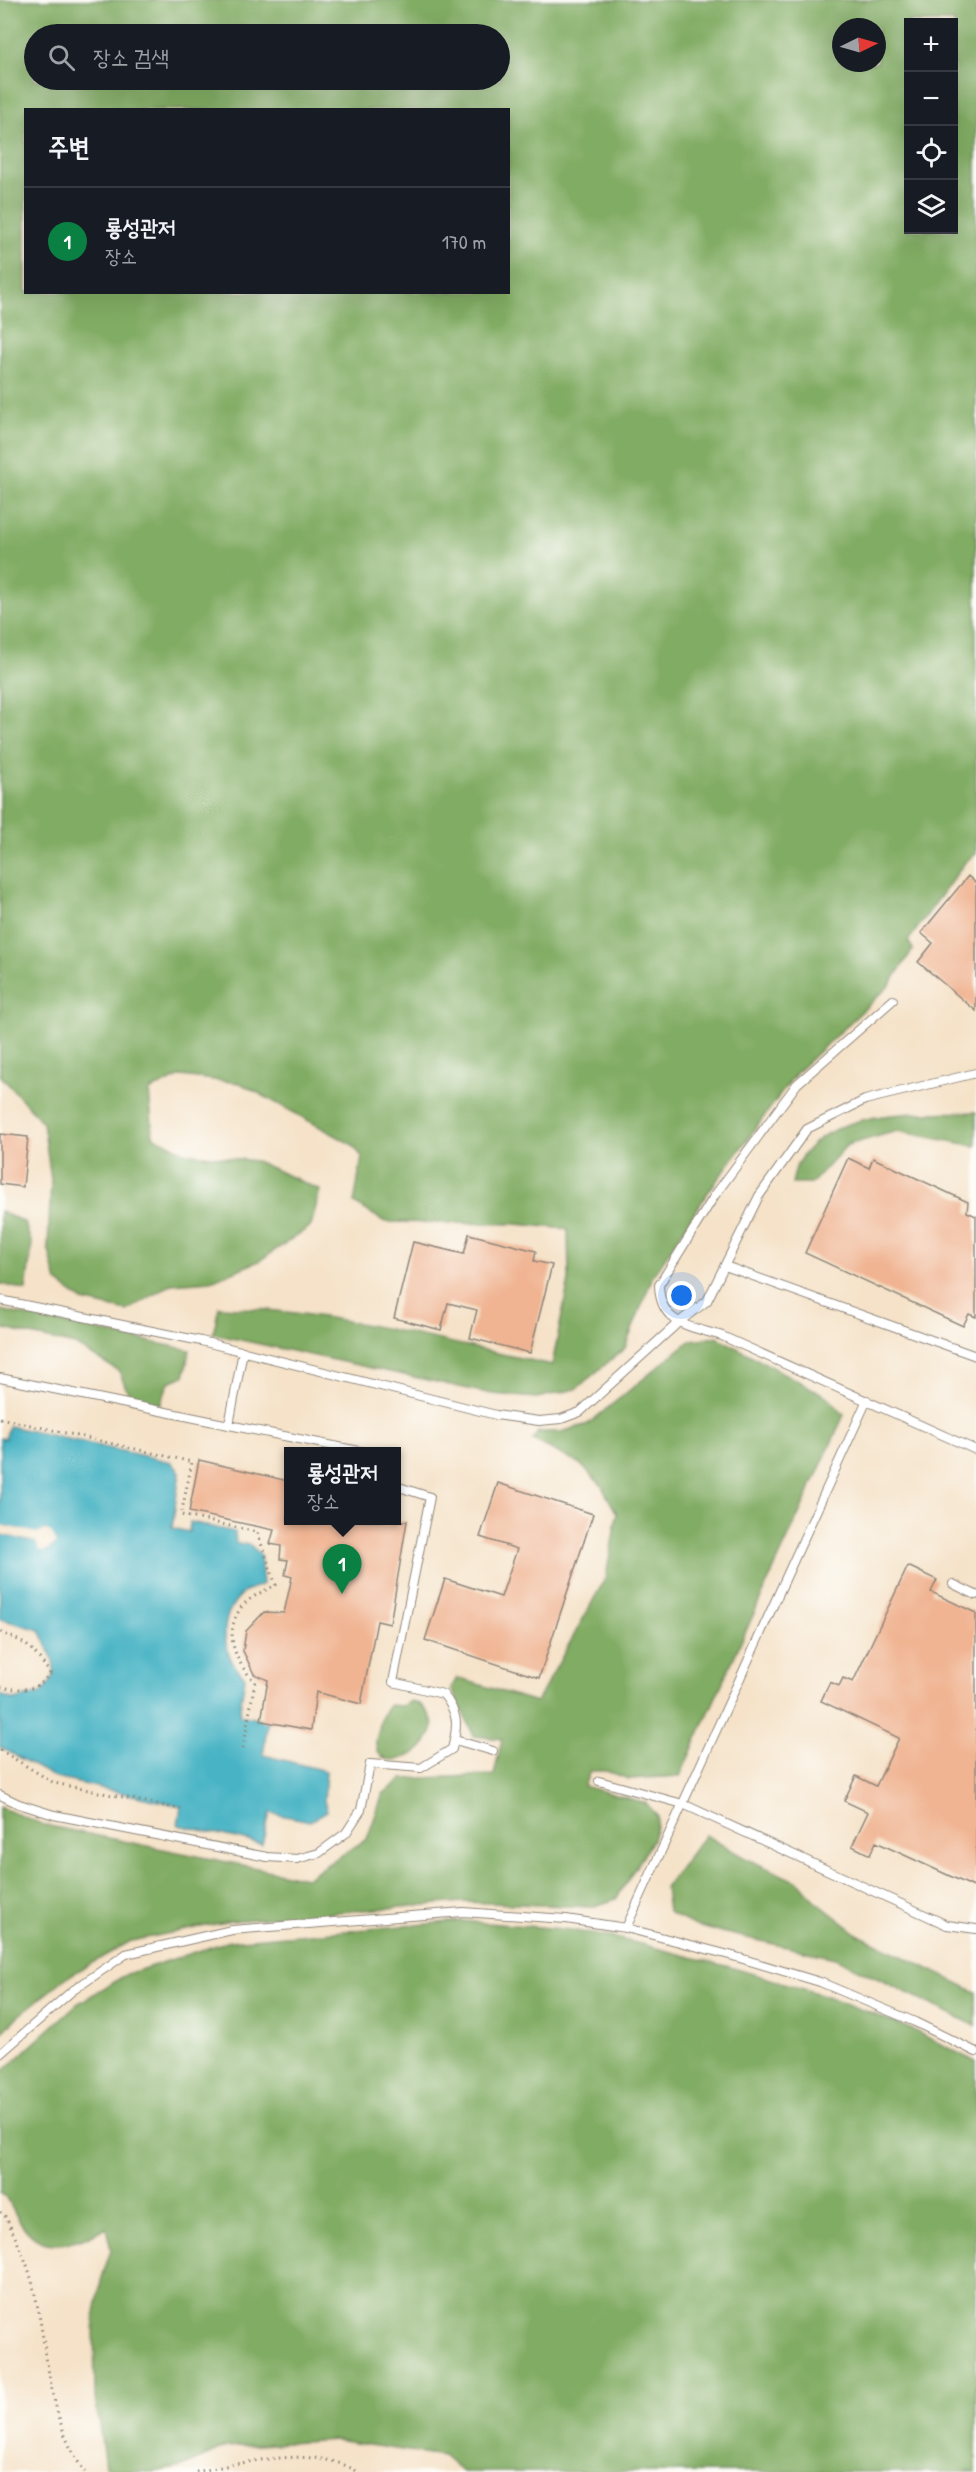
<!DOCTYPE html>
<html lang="ko">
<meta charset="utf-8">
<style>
body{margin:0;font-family:"Patrick Hand","Poor Story",sans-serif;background:#242831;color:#f1f3f6}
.controls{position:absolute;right:18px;top:18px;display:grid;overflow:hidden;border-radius:0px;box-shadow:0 6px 24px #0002}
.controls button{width:54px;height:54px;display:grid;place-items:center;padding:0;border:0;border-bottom:2px solid #363941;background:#171b24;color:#f1f3f6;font:30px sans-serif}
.compass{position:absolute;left:832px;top:18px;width:54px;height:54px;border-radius:50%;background:#171b24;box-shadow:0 6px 24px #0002;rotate:85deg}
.you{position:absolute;left:682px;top:1296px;width:21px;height:21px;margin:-15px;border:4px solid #fff;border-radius:50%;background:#1a73e8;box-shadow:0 0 0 9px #1a73e833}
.badge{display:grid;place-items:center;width:39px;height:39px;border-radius:50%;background:#0b8043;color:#fff;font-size:20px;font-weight:700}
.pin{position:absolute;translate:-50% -50px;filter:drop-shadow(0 2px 3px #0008)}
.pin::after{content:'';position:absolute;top:32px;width:21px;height:18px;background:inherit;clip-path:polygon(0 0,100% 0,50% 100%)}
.popup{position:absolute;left:284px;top:1447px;width:117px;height:78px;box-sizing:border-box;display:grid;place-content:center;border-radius:0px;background:#171b24;filter:drop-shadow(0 2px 4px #0005);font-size:20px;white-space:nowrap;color:#9ea1a6}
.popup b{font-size:22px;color:#f1f3f6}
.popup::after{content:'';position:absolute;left:50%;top:100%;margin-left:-12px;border:12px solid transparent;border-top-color:#171b24}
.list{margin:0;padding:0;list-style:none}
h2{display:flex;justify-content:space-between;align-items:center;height:78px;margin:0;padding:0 24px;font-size:26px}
h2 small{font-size:20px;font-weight:400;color:#9ea1a6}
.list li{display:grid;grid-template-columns:39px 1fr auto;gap:18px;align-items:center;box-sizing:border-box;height:108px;padding:0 24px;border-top:2px solid #363941}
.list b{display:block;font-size:22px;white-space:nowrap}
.list p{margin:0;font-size:20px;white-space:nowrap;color:#9ea1a6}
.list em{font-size:20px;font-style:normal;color:#9ea1a6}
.icon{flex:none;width:33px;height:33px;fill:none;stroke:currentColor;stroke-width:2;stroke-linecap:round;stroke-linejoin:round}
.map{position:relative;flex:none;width:976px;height:2472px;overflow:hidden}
.search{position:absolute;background:#171b24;box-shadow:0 6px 24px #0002;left:24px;top:24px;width:486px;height:66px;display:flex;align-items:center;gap:15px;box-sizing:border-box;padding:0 21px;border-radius:33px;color:#9ea1a6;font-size:22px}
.panel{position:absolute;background:#171b24;box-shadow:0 6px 24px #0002;left:24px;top:108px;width:486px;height:186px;border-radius:0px}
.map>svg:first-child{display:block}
.forest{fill:#81ac63;stroke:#566c47;stroke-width:1.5;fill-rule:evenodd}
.water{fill:#47b3c4;stroke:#396f78;stroke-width:1.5}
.pier{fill:#f5e2c8}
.building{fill:#f0b492}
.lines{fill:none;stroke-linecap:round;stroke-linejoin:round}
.lane-casing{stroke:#90867a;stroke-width:10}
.path{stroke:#90867a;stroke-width:3;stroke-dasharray:1.5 4.5;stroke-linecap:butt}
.lane{stroke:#fff;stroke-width:8}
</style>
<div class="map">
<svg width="976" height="2472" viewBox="0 0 976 2472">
<rect width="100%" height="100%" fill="#fdfcf7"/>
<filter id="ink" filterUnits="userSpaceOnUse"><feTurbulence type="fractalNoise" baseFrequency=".0167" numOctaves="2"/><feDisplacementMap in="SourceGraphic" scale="12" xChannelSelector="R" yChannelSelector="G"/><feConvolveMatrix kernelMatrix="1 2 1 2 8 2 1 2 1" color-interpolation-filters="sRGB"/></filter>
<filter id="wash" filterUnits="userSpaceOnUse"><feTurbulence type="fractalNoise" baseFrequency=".008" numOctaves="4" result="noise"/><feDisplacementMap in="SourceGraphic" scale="24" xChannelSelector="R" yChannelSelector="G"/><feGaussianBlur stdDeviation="1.35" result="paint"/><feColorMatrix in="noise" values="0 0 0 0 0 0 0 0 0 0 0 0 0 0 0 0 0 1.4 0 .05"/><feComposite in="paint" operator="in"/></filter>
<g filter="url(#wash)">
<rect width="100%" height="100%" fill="#f5e2c8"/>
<path class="forest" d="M0,0H976V854L966,861L908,941L913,949L889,986L797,1072L709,1191L653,1276L625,1348L576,1389L537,1398L492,1394L213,1334L219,1307C332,1310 442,1342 552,1365L569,1280L568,1229L516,1224L385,1222L354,1203L362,1157L353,1145L240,1083L181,1076L149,1091L153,1136L186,1153L256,1161L320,1190L311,1226L259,1261L211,1281L171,1284L127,1311L83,1301L57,1282L48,1247L51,1180L43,1123L0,1075ZM908,22H954V230H908ZM841,27H877V63H841ZM500,34V80H34V34ZM26,110H508V292H26Z
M976,1112V1146L897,1131L847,1145L812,1183H792C794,1176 795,1167 799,1161C832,1106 921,1114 976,1112Z
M0,1211L24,1222L32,1244L26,1290L0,1284Z
M0,1310L190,1350L184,1376L169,1382L160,1404L131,1400L119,1371L75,1345L0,1328Z
M717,1337L828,1397L844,1415L680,1776L629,1779L606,1771H590L584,1786L646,1803L658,1817L653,1839L616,1899L592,1907L462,1902L231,1921L131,1941L67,1977L17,2017L0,2035V1807L44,1825L306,1878L367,1839L383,1794L402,1779L494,1775L502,1739L474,1736L451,1688L457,1678L537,1702L606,1577L617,1514L601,1485L580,1464L533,1440L538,1432H561L588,1424L691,1340Z
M411,1701C424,1703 429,1713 434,1724C432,1731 429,1739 424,1745C413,1759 378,1770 376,1744C375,1739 378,1734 379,1730C381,1719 381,1713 390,1705L402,1706Z
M705,1835L745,1858L800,1883L814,1900L859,1935L976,1992V2026L835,1958L695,1926L668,1912L665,1888Z
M461,1921L564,1929L621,1939L730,1967L824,1995L913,2030L976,2062V2472H462L443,2456L335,2440L226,2447L182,2467L153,2472H127L105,2467L95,2396L94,2319L101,2281L111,2249L106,2228C97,2231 89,2237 80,2240C35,2254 25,2232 6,2197L0,2193V2074L77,2004L127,1974L229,1941Z"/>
<path class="water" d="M9,1426L171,1462L180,1472L172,1528L189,1532L190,1522L235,1532L236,1543L250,1545L260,1554L263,1584C257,1587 247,1589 242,1594C217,1617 221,1656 245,1677L239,1715L268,1721L263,1755L326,1771L324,1801L327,1811L310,1821L270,1813L262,1844L178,1825L181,1806L56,1778L0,1747V1695L14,1700L42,1693C45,1688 51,1682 53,1677C58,1663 45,1642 40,1630L0,1619V1534L36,1542L37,1545L47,1551L56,1543L46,1530L37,1534L0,1525V1438L5,1439Z"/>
<path class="pier" d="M0,1525L37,1533L46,1530L52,1533L56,1543L46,1551L39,1550L36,1542L0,1534V1531L37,1539L41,1547L46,1548L53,1542L49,1535L43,1533L37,1536L0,1528Z"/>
<g id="blocks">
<path class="building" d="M968,876L976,883V1011L918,962L933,943L921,933Z
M0,1134L28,1137L23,1187L0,1184Z
M848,1158L869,1168L873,1158L968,1202L967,1212L976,1216V1317L969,1314L963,1326L805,1253Z
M469,1234L536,1251L534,1261L552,1265L530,1353L470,1338L477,1310L448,1303L441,1330L394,1318L413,1242L464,1254Z
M199,1460L288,1481V1521H407L390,1624L377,1621L361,1704L316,1692L311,1730L261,1721L268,1680L254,1674L243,1651L246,1631L264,1612L284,1613L292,1577L285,1575L288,1560L280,1559L281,1546L270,1544L274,1530L189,1512Z
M498,1483L593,1514L539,1678L425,1640L445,1579L501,1597L517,1549L480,1537Z
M908,1566L937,1580L931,1592L976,1613V1888L876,1842L870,1855L852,1846L868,1812L844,1801L856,1776L876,1786L899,1738L821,1701L830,1682L839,1686L843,1678L853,1682Z"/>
</g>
</g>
<g filter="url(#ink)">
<use href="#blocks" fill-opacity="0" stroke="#90867a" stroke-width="1.5"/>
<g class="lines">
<defs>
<path id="lane" d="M893,1000L797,1084L715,1195L659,1285C660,1325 690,1326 722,1336L976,1450
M725,1266L976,1356
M0,1300L201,1341L496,1415L539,1421L561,1419L580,1412L679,1322L707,1301L759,1196L807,1129L865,1100L976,1073
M243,1351L229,1425L364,1452
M0,1378L229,1425
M953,1584L976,1595
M455,1740L493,1751
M599,1781L683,1804L947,1925L976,1929
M0,1795L19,1804L54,1815L267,1857L297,1859L319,1853L346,1833L361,1810L370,1764L421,1768L452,1749C458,1725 459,1714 443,1694L393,1682L430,1497L396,1486
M626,1928L867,1400
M0,2054L72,1991L126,1954L232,1930L463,1912L566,1919L626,1928L733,1956L820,1982L915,2022L976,2052"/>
</defs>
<use href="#lane" class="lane-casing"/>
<path class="path" d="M0,1418L192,1462L181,1515L257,1532L276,1585C264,1591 247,1598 240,1609C223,1635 236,1663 255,1682L243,1749
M0,1632C31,1645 31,1647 50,1673C37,1693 21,1690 0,1687
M0,1750L54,1783L181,1809
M0,2212L6,2217C15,2238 27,2260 32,2282C48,2342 47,2422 85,2472
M196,2472C242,2463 314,2444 358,2472"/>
<use href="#lane" class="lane"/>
</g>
</g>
</svg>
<div class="controls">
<button>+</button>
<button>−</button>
<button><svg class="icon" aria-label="locate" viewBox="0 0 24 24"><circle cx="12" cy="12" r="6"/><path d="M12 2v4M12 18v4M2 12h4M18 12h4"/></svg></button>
<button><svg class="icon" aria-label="layers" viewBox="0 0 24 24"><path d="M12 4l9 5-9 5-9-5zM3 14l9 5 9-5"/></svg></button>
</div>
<svg class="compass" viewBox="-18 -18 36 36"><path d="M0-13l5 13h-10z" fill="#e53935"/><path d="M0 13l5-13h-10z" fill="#9ea1a6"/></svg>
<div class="you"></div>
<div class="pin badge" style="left:342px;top:1594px">1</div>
<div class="popup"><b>룡성관저</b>장소</div>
<div class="search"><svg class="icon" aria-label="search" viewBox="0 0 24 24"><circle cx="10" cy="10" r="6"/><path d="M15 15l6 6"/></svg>장소 검색</div>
<section class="panel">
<h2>주변<small></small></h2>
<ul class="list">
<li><span class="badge">1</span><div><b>룡성관저</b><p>장소</p></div><em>170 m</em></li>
</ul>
</section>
</div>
